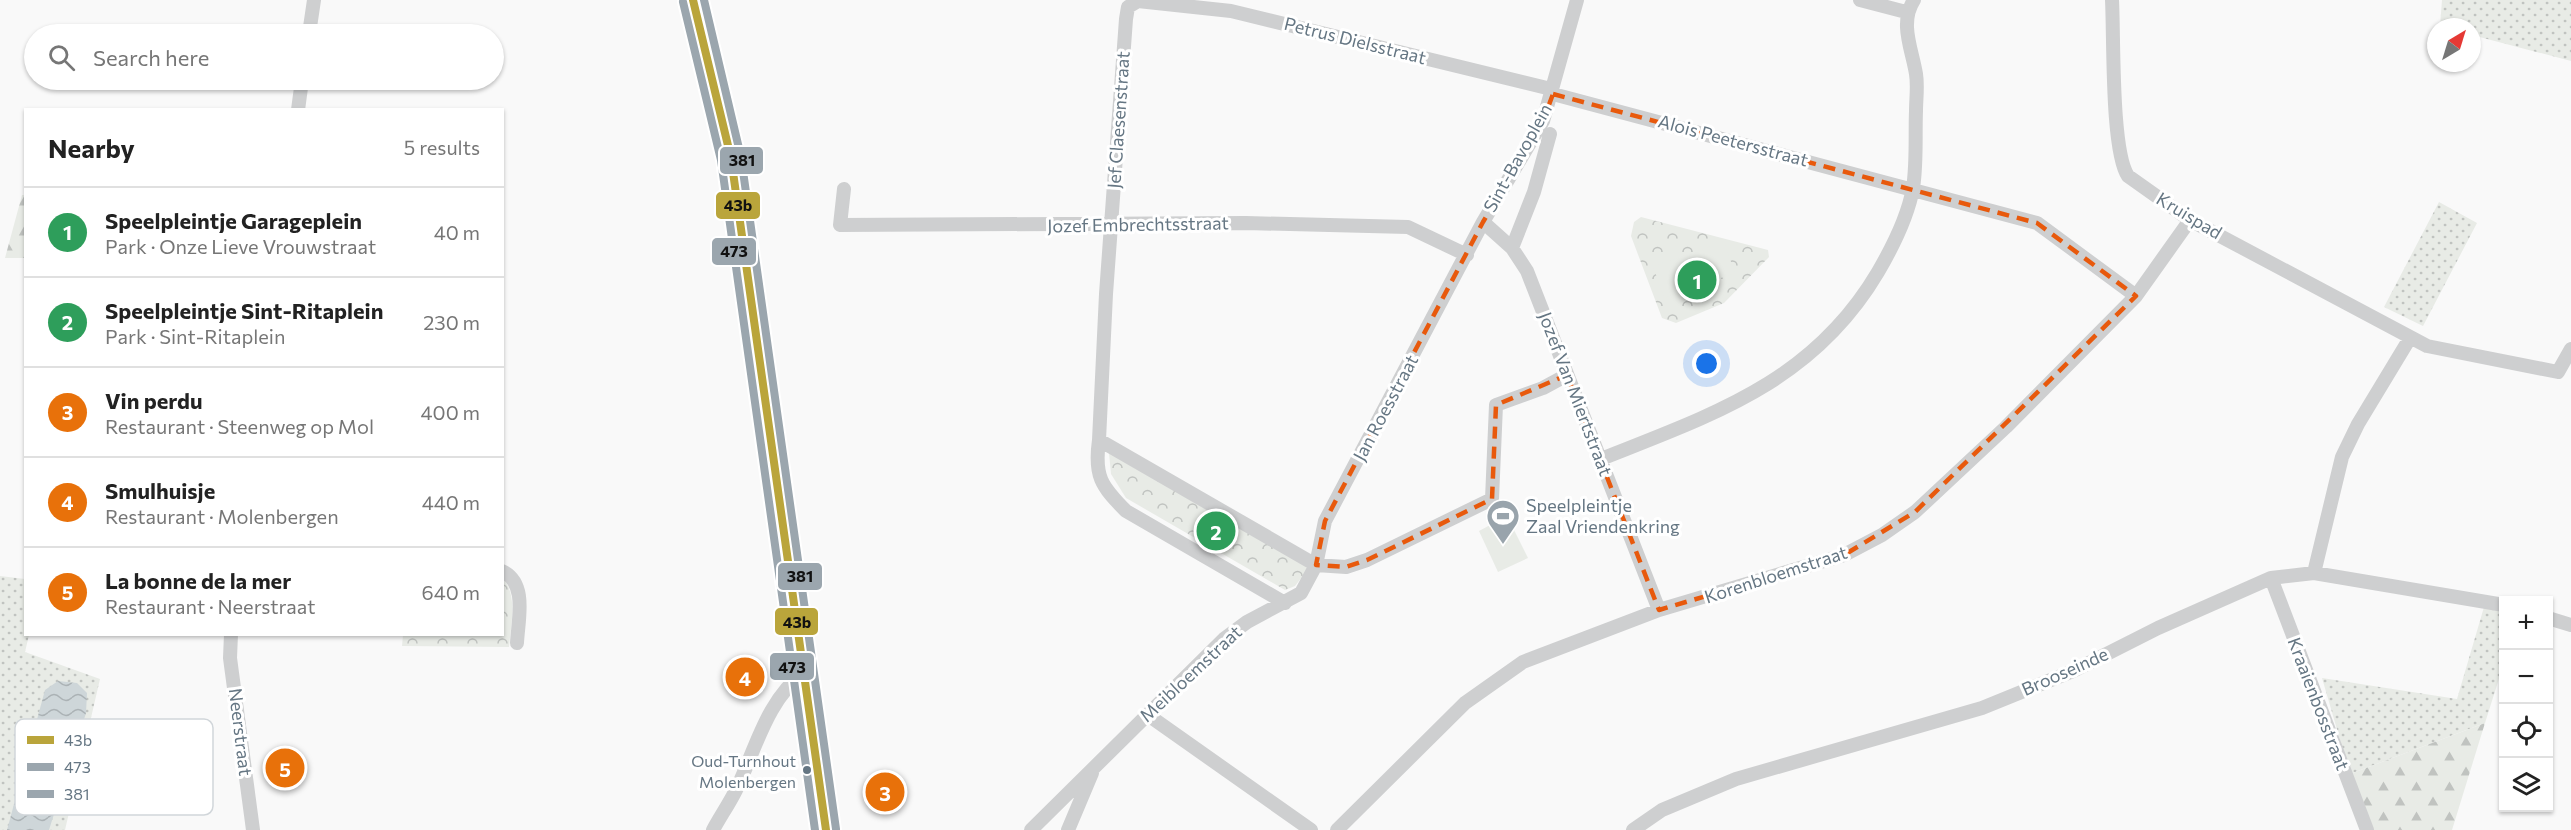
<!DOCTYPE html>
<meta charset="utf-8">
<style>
body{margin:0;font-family:Commissioner,sans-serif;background:#f2f2f2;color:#222}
.controls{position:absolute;right:18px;bottom:18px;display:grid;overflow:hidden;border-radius:0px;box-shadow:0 2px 4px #0004}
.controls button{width:54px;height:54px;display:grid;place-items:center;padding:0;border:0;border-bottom:2px solid #e0e0e0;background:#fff;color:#222;font:30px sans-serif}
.compass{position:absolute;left:2427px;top:18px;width:54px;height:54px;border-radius:50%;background:#fff;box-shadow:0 2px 4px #0004;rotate:38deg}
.you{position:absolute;left:1707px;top:364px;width:21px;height:21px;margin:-15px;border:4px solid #fff;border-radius:50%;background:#1a73e8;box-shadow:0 0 0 9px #1a73e833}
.badge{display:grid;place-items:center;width:39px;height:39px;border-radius:50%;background:#585c60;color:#fff;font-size:20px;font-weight:700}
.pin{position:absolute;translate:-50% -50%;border:3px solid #fff;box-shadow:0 2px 6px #0006}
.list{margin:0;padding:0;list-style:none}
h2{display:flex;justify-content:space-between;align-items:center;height:78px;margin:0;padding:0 24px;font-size:26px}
h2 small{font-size:20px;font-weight:400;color:#767676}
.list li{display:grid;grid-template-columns:39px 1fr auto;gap:18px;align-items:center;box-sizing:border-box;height:90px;padding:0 24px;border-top:2px solid #e0e0e0}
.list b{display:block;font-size:22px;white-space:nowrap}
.list p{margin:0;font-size:20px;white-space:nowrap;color:#767676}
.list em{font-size:20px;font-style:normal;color:#767676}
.icon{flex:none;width:33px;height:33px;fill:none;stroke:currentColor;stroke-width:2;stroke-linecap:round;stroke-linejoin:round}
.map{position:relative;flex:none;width:2571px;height:830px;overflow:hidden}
.search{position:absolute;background:#fff;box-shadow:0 2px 4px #0004;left:24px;top:24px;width:480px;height:66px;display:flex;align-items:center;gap:15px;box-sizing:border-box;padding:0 21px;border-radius:33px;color:#767676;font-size:22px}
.panel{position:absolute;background:#fff;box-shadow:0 2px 4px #0004;left:24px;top:108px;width:480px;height:528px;border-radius:0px}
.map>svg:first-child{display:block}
.grass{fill:url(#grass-dots)}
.forest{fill:url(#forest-firs)}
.park{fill:url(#park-crowns)}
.pitch{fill:#e8ebe6}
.water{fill:url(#water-waves)}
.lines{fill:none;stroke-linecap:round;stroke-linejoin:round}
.primary-casing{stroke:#d5d6d7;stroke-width:24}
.street{stroke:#cecfd0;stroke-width:14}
.primary{stroke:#e1e2e2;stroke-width:22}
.bus-1-casing{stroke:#fff;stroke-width:12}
.bus-2-casing{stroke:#fff;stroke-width:12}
.bus-3-casing{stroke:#fff;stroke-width:12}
.bus-1{stroke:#baa53b;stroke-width:8}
.bus-2{stroke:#9ba6ae;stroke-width:8}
.bus-3{stroke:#9ba6ae;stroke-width:8}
.marked{fill:none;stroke:#e8590c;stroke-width:4.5;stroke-dasharray:12 8;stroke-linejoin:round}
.bus-dot{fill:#657683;stroke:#fff;stroke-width:2}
.labels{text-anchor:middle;stroke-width:6;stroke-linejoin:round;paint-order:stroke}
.bus-label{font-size:16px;fill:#657683;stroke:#fff;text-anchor:end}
.street-label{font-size:18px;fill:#657683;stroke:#fff}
.poi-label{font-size:18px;fill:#657683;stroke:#fff;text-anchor:start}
.key{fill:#fff;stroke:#d1d6da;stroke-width:1.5}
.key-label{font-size:16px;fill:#657683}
.line-badge{stroke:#fff;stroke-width:2}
.pale-badge-label{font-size:16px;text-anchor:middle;font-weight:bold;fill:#111}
</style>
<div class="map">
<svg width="2571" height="830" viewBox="0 0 2571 830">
<defs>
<pattern id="grass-dots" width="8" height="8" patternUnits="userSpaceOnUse" patternTransform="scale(1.5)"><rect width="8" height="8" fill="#e8ebe6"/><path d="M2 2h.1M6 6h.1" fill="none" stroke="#c0c3c0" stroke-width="1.8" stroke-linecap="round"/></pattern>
<pattern id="forest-firs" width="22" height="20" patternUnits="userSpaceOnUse" patternTransform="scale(1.5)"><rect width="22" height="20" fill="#e8ebe6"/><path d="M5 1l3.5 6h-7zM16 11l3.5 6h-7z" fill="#c0c3c0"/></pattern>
<pattern id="park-crowns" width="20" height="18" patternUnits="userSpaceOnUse" patternTransform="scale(1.5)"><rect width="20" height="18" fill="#e8ebe6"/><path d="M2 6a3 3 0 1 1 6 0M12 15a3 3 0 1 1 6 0" fill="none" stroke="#c0c3c0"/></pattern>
<pattern id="water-waves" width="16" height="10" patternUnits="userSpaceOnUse" patternTransform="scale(1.5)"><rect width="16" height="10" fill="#ced6d9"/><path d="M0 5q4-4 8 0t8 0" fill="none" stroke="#abb2b5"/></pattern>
</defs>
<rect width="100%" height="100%" fill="#f9f9f9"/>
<path class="grass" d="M2442,0H2571V61L2472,35V27L2440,26Z
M2439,202L2477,223L2423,326L2384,307Z
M0,576L25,579L26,634L29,635L25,652L100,679L65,830H0Z
M2484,607L2503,611V666L2485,723L2350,774L2322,678L2457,699Z"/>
<path class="forest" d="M22,195H26L25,258H5Z
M2485,723L2452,830H2373L2350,774Z"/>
<path class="park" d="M1641,217L1768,250L1769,257L1724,303L1676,323L1662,318L1631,236L1634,222Z
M1109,453L1309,568L1295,586L1285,590L1126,498L1111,474Z
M503,578C518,596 511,624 509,647L402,646L403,635L502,634Z"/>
<path class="pitch" d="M1724,242L1735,273L1664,298L1653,266Z
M1507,516L1528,558L1498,572L1479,531Z"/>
<path class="water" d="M58,681L77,683L87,693L86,713L49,830H7L45,690Z"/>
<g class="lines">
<defs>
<path id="primary" d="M693,0L731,158L826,830"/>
</defs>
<use href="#primary" class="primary-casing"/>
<path class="street" d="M1860,0L1906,12
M2112,0C2114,36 2111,151 2128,176L2190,220L2427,346L2558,372L2571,349
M309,34L314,0
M298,110L302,80
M844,189L840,225L1246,223L1408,227L1467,255
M1483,222L1512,248L1527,271L1659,610
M1512,248L1534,192L1550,134
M1099,440L1106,294L1126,19L1128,7L1138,1L1231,11L1547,88L1553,94L2037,223L2136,296
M1601,459C1714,414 1813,382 1878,272C1892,248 1908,216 1913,188C1917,163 1915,136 1916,111C1916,99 1918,86 1916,74C1912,49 1899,23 1914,0
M502,571C528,583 518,620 517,643
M2314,573L2342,457L2358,424L2410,338
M2271,578L2367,830
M1285,603L1126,511C1101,486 1094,476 1099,440L1316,565L1346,567L1367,560L1492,499L1496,405L1543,388L1567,375
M2548,618L2571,625
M231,634L230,658L253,830
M1148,715L1311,830
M713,830C720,817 729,804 736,790C756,749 766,701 804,672
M1031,830L1224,639L1247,622L1301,593L1316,565L1325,521L1483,222L1543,121L1577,0
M1068,830L1092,773
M1337,830L1465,703L1523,662L1659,610L1844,555L1882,535L1915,512L2006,427L2136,296L2190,220
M1633,830L1662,810L1736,779L1982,708L2073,671L2158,628L2271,578L2314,573L2504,605"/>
<use href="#primary" class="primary"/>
<defs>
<path id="bus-1" d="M693,0L731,158L826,830"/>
<path id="bus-2" d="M683,2L721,160L815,830"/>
<path id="bus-3" d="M704,0L741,157L836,829"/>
</defs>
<use href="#bus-1" class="bus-1-casing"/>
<use href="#bus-2" class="bus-2-casing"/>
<use href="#bus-3" class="bus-3-casing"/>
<use href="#bus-1" class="bus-1"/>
<use href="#bus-2" class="bus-2"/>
<use href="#bus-3" class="bus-3"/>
</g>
<path class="marked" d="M1553,94L2037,223L2136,296L1915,512L1844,555L1659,610L1567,375L1496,405L1492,499L1367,560L1346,567L1316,565L1325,521L1483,222L1543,121Z"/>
<defs>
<symbol id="stadium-pin" viewBox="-11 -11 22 30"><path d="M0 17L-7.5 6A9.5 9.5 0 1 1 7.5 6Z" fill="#99a4ac" stroke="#fff"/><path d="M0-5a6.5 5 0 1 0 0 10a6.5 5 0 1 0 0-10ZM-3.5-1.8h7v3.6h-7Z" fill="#fff"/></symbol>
</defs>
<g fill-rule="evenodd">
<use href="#stadium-pin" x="1484" y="497" width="38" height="52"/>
</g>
<circle class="bus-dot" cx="807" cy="770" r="5"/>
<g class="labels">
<g class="bus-label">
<text x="796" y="767">Oud-Turnhout<tspan x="796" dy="21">Molenbergen</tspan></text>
</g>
<g class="street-label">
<text transform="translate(1355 41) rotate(14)" y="6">Petrus Dielsstraat</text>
<text transform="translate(1119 120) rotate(-86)" y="6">Jef Claesenstraat</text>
<text transform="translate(1733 141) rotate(15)" y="6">Alois Peetersstraat</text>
<text transform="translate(1518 158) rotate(-61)" y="6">Sint-Bavoplein</text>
<text transform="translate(2189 216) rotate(31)" y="6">Kruispad</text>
<text transform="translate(1138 225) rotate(-1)" y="6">Jozef Embrechtsstraat</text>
<text transform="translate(1575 394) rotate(69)" y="6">Jozef Van Miertstraat</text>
<text transform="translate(1386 408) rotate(-62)" y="6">Jan Roesstraat</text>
<text transform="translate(1776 575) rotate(-18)" y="6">Korenbloemstraat</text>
<text transform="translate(2065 672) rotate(-24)" y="6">Brooseinde</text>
<text transform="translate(1191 674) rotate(-43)" y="6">Meibloemstraat</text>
<text transform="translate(2318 704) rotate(69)" y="6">Kraaienbosstraat</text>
<text transform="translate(240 732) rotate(83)" y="6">Neerstraat</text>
</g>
<g class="poi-label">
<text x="1526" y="512">Speelpleintje<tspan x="1526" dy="21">Zaal Vriendenkring</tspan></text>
</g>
</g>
<rect x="15" y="719" width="198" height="96" rx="9" class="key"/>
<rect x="27" y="736" width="27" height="8" fill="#baa53b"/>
<rect x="27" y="763" width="27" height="8" fill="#9ba6ae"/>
<rect x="27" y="790" width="27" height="8" fill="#9ba6ae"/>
<g class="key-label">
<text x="64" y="746">43b</text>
<text x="64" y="773">473</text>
<text x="64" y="800">381</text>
</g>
<g class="line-badge">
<rect x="719" y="146" width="45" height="29" rx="6" fill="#9ba6ae"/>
<rect x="715" y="191" width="46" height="29" rx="6" fill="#baa53b"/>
<rect x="711" y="237" width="46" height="29" rx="6" fill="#9ba6ae"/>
<rect x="777" y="562" width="46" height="29" rx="6" fill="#9ba6ae"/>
<rect x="774" y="607" width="45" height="29" rx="6" fill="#baa53b"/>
<rect x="769" y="652" width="46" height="29" rx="6" fill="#9ba6ae"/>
</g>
<g class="pale-badge-label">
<text x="742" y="166">381</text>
<text x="738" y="211">43b</text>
<text x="734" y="257">473</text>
<text x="800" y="582">381</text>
<text x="797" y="628">43b</text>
<text x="792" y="673">473</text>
</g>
</svg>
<div class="controls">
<button>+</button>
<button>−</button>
<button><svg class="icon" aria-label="locate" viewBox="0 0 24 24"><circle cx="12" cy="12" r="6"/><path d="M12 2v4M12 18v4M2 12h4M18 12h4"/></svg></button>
<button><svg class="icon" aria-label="layers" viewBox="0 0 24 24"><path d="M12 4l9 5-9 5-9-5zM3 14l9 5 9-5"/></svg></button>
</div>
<svg class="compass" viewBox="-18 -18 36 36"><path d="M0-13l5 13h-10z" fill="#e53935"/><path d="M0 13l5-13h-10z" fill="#767676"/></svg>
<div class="you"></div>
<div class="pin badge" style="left:1697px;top:280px;background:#2e9e5b">1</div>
<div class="pin badge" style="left:1216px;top:531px;background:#2e9e5b">2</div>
<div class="pin badge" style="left:885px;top:792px;background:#e8710a">3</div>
<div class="pin badge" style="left:745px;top:677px;background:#e8710a">4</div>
<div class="pin badge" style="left:285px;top:768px;background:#e8710a">5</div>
<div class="search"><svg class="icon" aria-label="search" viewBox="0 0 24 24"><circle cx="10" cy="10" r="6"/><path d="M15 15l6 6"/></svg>Search here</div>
<section class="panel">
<h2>Nearby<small>5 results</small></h2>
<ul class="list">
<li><span class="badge" style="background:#2e9e5b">1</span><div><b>Speelpleintje Garageplein</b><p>Park · Onze Lieve Vrouwstraat</p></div><em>40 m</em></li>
<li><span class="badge" style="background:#2e9e5b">2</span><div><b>Speelpleintje Sint-Ritaplein</b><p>Park · Sint-Ritaplein</p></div><em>230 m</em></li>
<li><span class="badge" style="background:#e8710a">3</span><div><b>Vin perdu</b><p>Restaurant · Steenweg op Mol</p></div><em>400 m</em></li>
<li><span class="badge" style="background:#e8710a">4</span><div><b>Smulhuisje</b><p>Restaurant · Molenbergen</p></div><em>440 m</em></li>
<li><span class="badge" style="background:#e8710a">5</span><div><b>La bonne de la mer</b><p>Restaurant · Neerstraat</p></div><em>640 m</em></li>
</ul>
</section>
</div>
